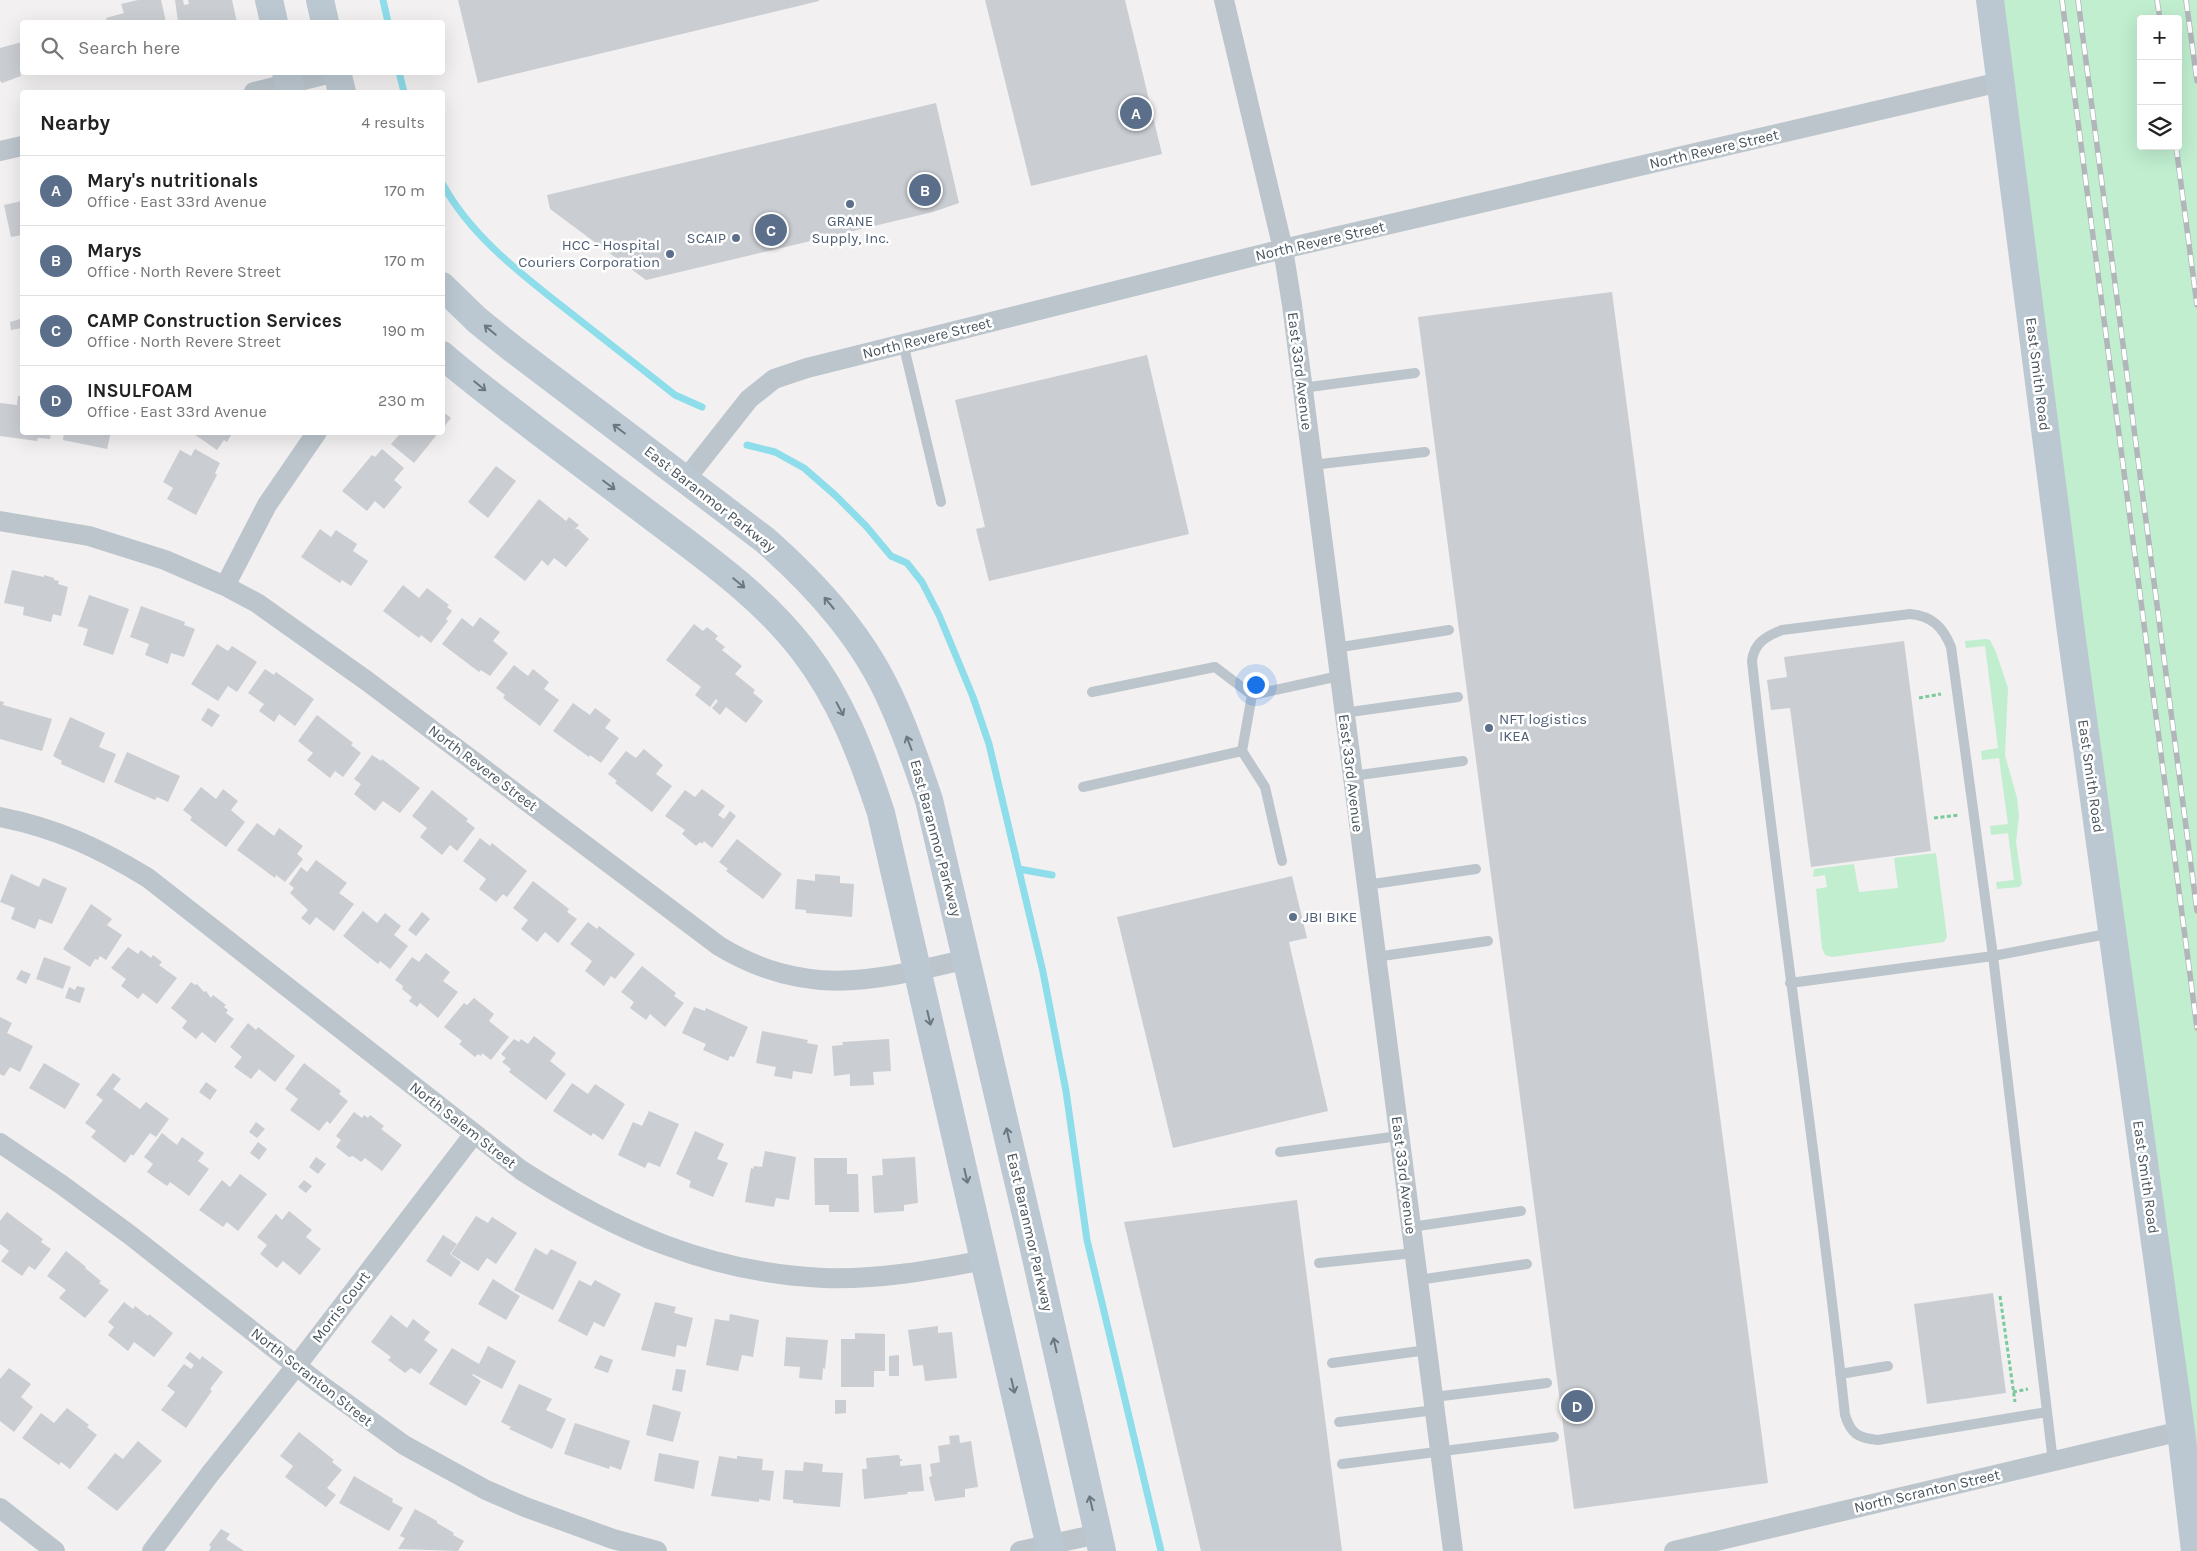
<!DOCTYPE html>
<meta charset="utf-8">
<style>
body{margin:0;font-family:Karla,sans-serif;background:#f2f2f2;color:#222}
.controls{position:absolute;right:15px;top:15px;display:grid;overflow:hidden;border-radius:5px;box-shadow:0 5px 20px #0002}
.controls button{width:45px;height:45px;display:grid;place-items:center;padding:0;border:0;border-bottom:1px solid #e0e0e0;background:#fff;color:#222;font:25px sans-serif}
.you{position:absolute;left:1255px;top:684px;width:18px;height:18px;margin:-12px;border:4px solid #fff;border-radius:50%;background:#1a73e8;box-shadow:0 0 0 8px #1a73e833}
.badge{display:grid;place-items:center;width:32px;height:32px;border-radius:50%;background:#db2777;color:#fff;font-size:16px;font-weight:700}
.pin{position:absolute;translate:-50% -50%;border:2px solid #fff;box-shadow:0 1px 5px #0006}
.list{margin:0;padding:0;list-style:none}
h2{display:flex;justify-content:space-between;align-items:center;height:65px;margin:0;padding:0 20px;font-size:21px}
h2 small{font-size:16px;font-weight:400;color:#767676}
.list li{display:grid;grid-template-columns:32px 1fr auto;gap:15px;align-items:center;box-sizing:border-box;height:70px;padding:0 20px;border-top:1px solid #e0e0e0}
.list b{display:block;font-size:19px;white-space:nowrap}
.list p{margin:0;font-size:16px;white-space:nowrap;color:#767676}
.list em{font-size:16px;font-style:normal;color:#767676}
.icon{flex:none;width:28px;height:28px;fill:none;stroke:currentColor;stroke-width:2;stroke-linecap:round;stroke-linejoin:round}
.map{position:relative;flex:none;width:2197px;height:1551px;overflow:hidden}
.search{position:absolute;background:#fff;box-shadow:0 5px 20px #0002;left:20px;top:20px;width:425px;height:55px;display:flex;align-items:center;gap:12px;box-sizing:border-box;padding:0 18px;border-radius:5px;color:#767676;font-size:19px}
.panel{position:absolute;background:#fff;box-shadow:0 5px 20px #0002;left:20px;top:90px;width:425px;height:345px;border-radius:5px}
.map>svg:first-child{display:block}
.green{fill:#c0eecf;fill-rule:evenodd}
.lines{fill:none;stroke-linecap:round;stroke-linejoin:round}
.stream{stroke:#8eddea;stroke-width:7}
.building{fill:#cacdd2}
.path{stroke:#79cb9d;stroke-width:3;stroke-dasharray:4 2.5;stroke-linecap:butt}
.lane{stroke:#bcc5cc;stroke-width:10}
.street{stroke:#bcc5cc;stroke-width:20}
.secondary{stroke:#bcc8d1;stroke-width:28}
.rail-casing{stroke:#b2b6ba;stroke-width:5.5}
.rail{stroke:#fff;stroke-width:4;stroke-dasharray:11;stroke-linecap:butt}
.oneway{stroke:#6b7780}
.service-dot{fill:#5c6f8a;stroke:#fff;stroke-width:2}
.labels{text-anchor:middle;stroke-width:5;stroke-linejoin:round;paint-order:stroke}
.street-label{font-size:15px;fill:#48545d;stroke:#fff}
.service-label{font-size:15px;fill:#4e5e75;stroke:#fff;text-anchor:end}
</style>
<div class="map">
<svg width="2197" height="1551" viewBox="0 0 2197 1551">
<rect width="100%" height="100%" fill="#f2f0f0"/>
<path class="green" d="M2001,0H2197V1498ZM2141,19H2178V146H2141Z
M1986,639L1990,640L1996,652L2008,688L2005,755L2017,798L2019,816L2016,842L2022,884L2019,887L1997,889L1996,882L2014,880L2008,833L1991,835L1990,826L2008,824L1999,758L1982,760L1981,751L1998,748L1985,646L1966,648L1965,641Z
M1936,853L1947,937L1944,942L1832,957L1825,955L1822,948L1816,889L1827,887L1825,875L1813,877L1814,869L1854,864L1859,892L1898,888L1894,858Z"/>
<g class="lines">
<path class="stream" d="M383,0L388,22
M399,72L404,92
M442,183C469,233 515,269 558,303C597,334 636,364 675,395L702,407
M747,445L775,452L804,468L835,495L866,526L891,556L907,563L922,582L939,615L973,697L989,744L1043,972L1066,1091L1087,1240L1161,1551
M1019,869L1052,875"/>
</g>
<path class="building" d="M138,0H161L166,22H107L106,18L124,13L121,4Z
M175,0H183L184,5L189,4L188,0H232L237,22H178Z
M458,0H819V1L478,83Z
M985,0H1125L1162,154L1031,186Z
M22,42V72L20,73L21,76L2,83L0,81V48Z
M936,103L959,203L933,212L646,280L550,209L547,195Z
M22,201V235L11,237L4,205Z
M1612,292L1768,1483L1574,1509L1418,317Z
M20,319L22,328L11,330L10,322Z
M1147,355L1189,534L989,581L976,529L985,527L955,400Z
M18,396H22V432H51L50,439L38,438L37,441L0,436V403L17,405Z
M442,411L451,418L442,429Z
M64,432H111L107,449L63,440Z
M191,432H233L227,442L224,440L217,450Z
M395,432H439L414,463L391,444L399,435Z
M195,449L220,463L215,473L217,475L196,515L167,499L173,488L163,482L180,450L191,456Z
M382,449L404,468L394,480L402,487L384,509L375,501L367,511L342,491L372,455L375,457Z
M496,466L516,481L488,518L468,502Z
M539,499L566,521L569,517L579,525L575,529H578L589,539L566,567L554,558L548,566L542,560L525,581L494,557Z
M320,529L331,537L336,530L357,544L353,551L368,561L351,586L342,580L340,583L301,557Z
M12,570L44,577V575L54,578V580L59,581L58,584L68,587L61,616L53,614L51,622L23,615L24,607L4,603Z
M403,585L419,598L427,588L449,605L447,607L452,611L446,619L448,621L431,643L421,635L419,638L383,611Z
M89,595L129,609L113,655L83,645L88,629L78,626Z
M141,606L185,622L184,625L195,629L184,657L171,653L168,664L145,655L149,644L130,637Z
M480,617L500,632L493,641L508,653L490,676L481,670L479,672L442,644L462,618L473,627Z
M694,624L703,631L707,627L718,636L715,639L725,647L722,650L742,666L735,674L755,690L753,693L763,701L746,723L726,707L720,715L712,708L718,701L716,699L710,707L695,695L701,687L666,660Z
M1904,641L1931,851L1811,867L1790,708L1771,710L1767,680L1787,677L1784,657Z
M217,644L228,651L232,646L257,662L237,692L228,686L218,701L191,684Z
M514,665L528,676L533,669L549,682L544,689L559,700L540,726L503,698L505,695L496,688Z
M265,669L274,675L276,672L314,699L295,726L279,714L274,722L259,711L264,704L248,693Z
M0,701L4,702L3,705L52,719L42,751L0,739Z
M573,703L590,715L595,708L611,720L605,728L619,738L601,763L590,755L589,757L553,731Z
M208,708L220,715L212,727L201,720Z
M317,715L353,743L351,745L361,753L343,777L335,771L330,778L307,760L313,753L298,741Z
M70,717L105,733L99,747L116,754L104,783L61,764L62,761L53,756Z
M644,749L663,765L656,774L672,786L652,812L615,783L617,781L608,774L626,751L636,758Z
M127,752L180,776L168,802L157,797L155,800L114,782Z
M372,755L381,761L382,759L420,788L400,813L383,801L375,811L354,794L361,784L354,779Z
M201,787L216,799L223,789L238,801L231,810L245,822L226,847L190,820L192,817L183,810Z
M702,789L725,806L718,815L724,819L730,811L736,816L712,848L704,841L702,844L700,842L696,846L682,834L685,830L665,816L685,790L695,797Z
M432,790L468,819L466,821L475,828L457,851L450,845L442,855L420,837L427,828L412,816Z
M257,823L274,836L279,828L303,846L297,854L303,859L285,882L276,875L275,878L237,850Z
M480,838L490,846L492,843L527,871L507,897L503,894L496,902L479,889L486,879L463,861Z
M737,839L782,874L763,899L726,871L728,869L719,862Z
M316,860L347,883L339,893L354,904L334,931L316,917L310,925L301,918L308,910L290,893L294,888L289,884L301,867L307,872Z
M11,874L39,887L43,878L67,888L52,924L39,919L35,929L11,919L15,908L0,902Z
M815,874L840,876V883L854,884L852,917L806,913V910L795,909L797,879L815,881Z
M1292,876L1307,938L1289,942L1328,1111L1173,1148L1117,917Z
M533,881L569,909L567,912L577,919L558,943L545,932L537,942L521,929L528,920L513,908Z
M91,904L112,919L107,925L122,935L106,960L100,956L98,960L95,959L90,967L63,949Z
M363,911L377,923L385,913L401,926L394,935L408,946L390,969L380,961L378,964L343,936Z
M422,912L430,919L416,936L408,930Z
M588,922L597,929L599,926L635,954L615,979L611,976L604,986L585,971L592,961L570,944Z
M128,947L138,954L141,950L151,958L153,955L162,962L159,965L177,978L157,1004L143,993L138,999L121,986L126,979L111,968Z
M426,953L450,972L443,981L458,992L438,1018L420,1003L417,1007L409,1001L412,997L402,989L403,986L395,980L412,957L419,962Z
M44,957L71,967L63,989L36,979Z
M642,966L676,993L674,996L684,1003L665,1027L650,1014L646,1020L630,1008L634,1002L621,992Z
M21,970L31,974L26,984L16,979Z
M191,982L195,985L197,984L204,992L206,991L211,998L213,995L226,1005L224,1007L228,1010L226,1013L234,1019L215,1043L202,1032L196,1039L182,1028L187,1021L171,1008Z
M77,986L85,988L80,1003L65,998L69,987L75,990Z
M474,998L494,1014L489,1021L509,1037L491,1060L482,1053L481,1056L478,1054L475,1057L459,1044L462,1041L444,1027L464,1003L467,1005Z
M694,1007L705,1011L706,1008L748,1027L734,1057L730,1056L728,1061L703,1050L706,1044L682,1033Z
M0,1017L12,1023L7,1033L33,1046L20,1072L10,1067L4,1076L0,1074Z
M248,1023L256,1030L258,1027L295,1056L275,1082L259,1069L251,1079L234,1067L242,1057L230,1047Z
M762,1031L808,1040L807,1043L818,1045L812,1074L793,1071L792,1079L774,1076L776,1067L756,1063Z
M534,1036L556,1053L550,1061L566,1074L546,1100L509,1072L511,1069L502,1062L506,1058L501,1054L514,1039L519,1042L521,1039L528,1044Z
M889,1039L891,1071L873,1072L874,1085L850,1086V1074L834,1076L832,1046L843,1045L842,1042Z
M44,1063L80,1084L65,1109L29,1088Z
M304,1063L341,1091L339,1094L348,1101L330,1124L327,1121L319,1131L290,1110L298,1099L285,1089Z
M113,1073L121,1079L113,1089L140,1109L146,1102L169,1119L156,1137L150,1133L133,1156L131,1154L125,1163L91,1137L96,1131L85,1123L103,1100L96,1095Z
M206,1082L217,1090L210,1100L199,1092Z
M572,1083L588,1094L595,1084L625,1104L603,1140L593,1133L591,1136L553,1111Z
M649,1111L679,1124L660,1167L648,1162L645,1168L618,1155L633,1122L642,1126Z
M354,1112L362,1118L364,1115L368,1118L370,1115L384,1126L381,1129L402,1145L382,1171L365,1158L361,1162L353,1156L349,1157L336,1147L341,1140L336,1136Z
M256,1122L265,1129L257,1138L249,1132Z
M695,1131L724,1144L717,1159L728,1163L713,1197L689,1187L691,1181L676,1174Z
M162,1133L177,1145L182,1137L204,1153L198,1161L209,1169L189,1196L170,1182L167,1186L147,1172L153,1164L144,1157Z
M258,1142L267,1149L259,1160L250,1153Z
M765,1151L796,1157L789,1200L776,1198L774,1207L745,1202L751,1168L753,1169L754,1166L762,1167Z
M316,1157L326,1164L318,1174L309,1167Z
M915,1157L918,1203L904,1205V1211L874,1213L872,1176L883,1175L882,1159Z
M814,1158H847V1174H858L859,1212H829V1205H815Z
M240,1174L267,1194L238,1231L227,1222L223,1227L199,1210L222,1180L230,1187Z
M304,1180L312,1186L306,1193L298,1187Z
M1297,1200L1342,1551H1201L1124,1222Z
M289,1211L312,1230L306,1237L321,1249L300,1275L283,1261L277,1268L260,1254L267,1245L257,1237L276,1214L282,1220Z
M7,1212L43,1239L41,1242L51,1249L35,1270L29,1266L22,1276L1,1261L9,1251L0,1244V1221Z
M476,1216L488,1223L492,1217L517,1233L496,1264L487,1258L478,1271L451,1254Z
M443,1235L457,1244L450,1254L461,1262L451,1277L426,1261Z
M535,1248L547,1255L551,1249L577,1262L553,1310L514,1290Z
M66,1251L86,1267L85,1268L101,1281L99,1283L109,1290L85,1318L59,1298L66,1290L47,1276Z
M493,1279L520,1296L506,1320L478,1304Z
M579,1280L591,1286L595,1280L621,1294L604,1327L594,1322L587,1336L558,1321Z
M1993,1293L2006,1393L1927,1404L1914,1304Z
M124,1302L133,1309L135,1306L148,1316L149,1314L173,1333L154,1357L134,1342L128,1351L108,1335L114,1327L108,1322Z
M655,1302L676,1307L674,1313L693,1318L686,1347L677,1345L675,1357L641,1350Z
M730,1314L759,1320L753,1357L742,1355L738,1371L706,1365L715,1319L729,1321Z
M391,1315L407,1328L413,1319L430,1332L424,1340L438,1350L420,1374L411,1368L405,1373L388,1360L391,1357L371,1342Z
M938,1326V1333L952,1332L957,1378L925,1381L923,1365L913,1366L908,1330Z
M855,1333L885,1334V1371H874V1387H841V1339H855Z
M786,1337L828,1340L825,1369L823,1368L822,1380L799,1378L800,1367L784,1366Z
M488,1346L516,1361L502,1389L473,1374L472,1375L481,1381L466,1406L429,1384L452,1348L479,1364Z
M190,1352L200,1360L202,1356L223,1372L210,1389L212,1391L186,1428L161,1410L175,1392L167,1386L184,1364L191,1369L194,1365L185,1358Z
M600,1355L613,1360L608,1373L594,1368Z
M899,1355V1376H889V1356Z
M9,1368L31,1384L21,1397L33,1407L14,1432L0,1421V1379Z
M676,1369L686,1370L682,1392L672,1390Z
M519,1384L552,1399L546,1410L566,1419L552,1449L509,1429L511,1427L501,1422Z
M835,1400H846V1413L835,1414Z
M653,1404L681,1412L673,1442L646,1435Z
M67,1408L89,1425L87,1427L97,1435L70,1469L61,1462L59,1465L22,1438L41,1413L54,1423Z
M575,1423L630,1441L621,1470L610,1466L609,1469L564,1454Z
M299,1432L334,1460L332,1462L342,1470L327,1488L336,1495L326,1507L285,1477L293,1466L280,1456Z
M959,1435L960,1443L971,1441L978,1487L965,1489V1497L935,1501L929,1477L932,1476L930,1464L940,1462L938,1446L950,1444L949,1436Z
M138,1441L162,1461L117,1511L87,1488L115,1453L123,1459Z
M659,1453L699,1461L694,1489L654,1481Z
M899,1455L900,1459H902V1461H900V1466L921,1464L924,1491L907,1492L908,1494L864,1499L862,1469H867L866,1458Z
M719,1456L737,1459V1456L763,1459L762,1470L774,1471L770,1501L759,1499V1502L711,1496Z
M804,1462L823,1464L822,1472L843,1473L840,1507L793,1503V1500L783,1499L785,1470L803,1471Z
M354,1476L393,1499L392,1502L403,1508L389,1531L339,1503Z
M415,1509L437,1521V1523L454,1533L453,1535L464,1541L458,1551L398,1549L405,1538L400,1536Z
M221,1529L230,1534L226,1539L244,1551H209L211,1547L209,1545Z"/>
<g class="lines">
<path class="path" d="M1919,698L1941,694
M1934,818L1959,815
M2000,1296L2015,1402
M2013,1392L2028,1389"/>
<path class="lane" d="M903,343L941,502
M1302,388L1415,373
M1312,465L1425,452
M1335,648L1449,630
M1092,692L1215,667L1252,695L1339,676
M1343,713L1458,697
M1242,751L1265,787L1282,861
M1352,776L1463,761
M1083,787L1242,751L1252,695
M1366,885L1476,869
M1375,957L1488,941
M1790,983L1993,956L1951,647C1943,627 1932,616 1910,614L1782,630C1766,636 1754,643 1752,661C1779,913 1818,1163 1845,1415C1851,1434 1858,1438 1878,1440L2047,1412
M1280,1152L1399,1136
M1411,1227L1521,1211
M1319,1263L1414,1253
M1418,1280L1527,1264
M1332,1363L1427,1350
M1840,1374L1888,1366
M1434,1397L1547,1383
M1339,1422L1435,1410
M2053,1462L1993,956L2112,933
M1342,1464L1554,1437"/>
<path class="street" d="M1224,0L1283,249L1292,305L1453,1551
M254,92L336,72
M0,151L22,146
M685,480L749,399L774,379L807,368L1283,249L2000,82
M0,521L89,536L165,560L225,586L257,603L367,681L719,946C807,999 873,981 967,959
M225,586L267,505L317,432
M0,817C56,828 99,848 148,878L521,1170C615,1231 710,1273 824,1278C878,1280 932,1270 985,1260
M0,1143L62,1185L130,1235L317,1382L404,1445L486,1490L525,1507L613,1539L657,1551
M0,1508L55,1551
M152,1551L210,1474L297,1365L474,1134
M1020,1551L1098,1534
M1674,1551L2181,1431"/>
<path class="secondary" d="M269,0L274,22
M320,0L325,22
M1990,0L2071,632L2181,1431L2195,1551
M286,72L291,92
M337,72L342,92
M442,286L477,320L513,349L765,540C818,587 865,639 893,704C907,735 918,767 929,800L1034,1249L1102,1551
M442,355C473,382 506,406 538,431C582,464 627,498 671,531C719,567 766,602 803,650C841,699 862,755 881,813L1051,1551"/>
<defs>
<path id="rail" d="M2062,0L2197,1028
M2078,0L2197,911
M2157,0L2160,19
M2186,0L2197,81
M2176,146L2197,305"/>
</defs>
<use href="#rail" class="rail-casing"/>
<use href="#rail" class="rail"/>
</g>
<defs><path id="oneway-shaft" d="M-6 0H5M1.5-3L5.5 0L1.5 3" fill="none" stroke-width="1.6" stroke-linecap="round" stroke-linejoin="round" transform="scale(1.25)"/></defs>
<g class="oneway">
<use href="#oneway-shaft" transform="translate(490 330) rotate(-140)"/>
<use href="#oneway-shaft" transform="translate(480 386) rotate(39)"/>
<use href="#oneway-shaft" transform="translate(619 429) rotate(-143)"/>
<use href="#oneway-shaft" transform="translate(609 485) rotate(37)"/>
<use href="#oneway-shaft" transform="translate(739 583) rotate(40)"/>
<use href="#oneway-shaft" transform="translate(829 603) rotate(-130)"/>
<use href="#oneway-shaft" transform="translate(840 709) rotate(62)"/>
<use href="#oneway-shaft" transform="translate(909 743) rotate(-111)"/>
<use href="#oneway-shaft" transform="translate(929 1018) rotate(77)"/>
<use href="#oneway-shaft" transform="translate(1008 1135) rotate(-103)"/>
<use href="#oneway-shaft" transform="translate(966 1176) rotate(77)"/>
<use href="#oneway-shaft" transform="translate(1055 1345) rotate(-103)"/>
<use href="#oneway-shaft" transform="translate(1013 1386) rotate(77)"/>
<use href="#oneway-shaft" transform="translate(1091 1503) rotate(-103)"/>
</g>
<g class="service-dot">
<circle cx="850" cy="204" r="5"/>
<circle cx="736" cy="238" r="5"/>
<circle cx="670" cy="254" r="5"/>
<circle cx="1489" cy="728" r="5"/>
<circle cx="1293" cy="917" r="5"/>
</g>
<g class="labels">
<g class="street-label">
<text transform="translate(1714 149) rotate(-13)" y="5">North Revere Street</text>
<text transform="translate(1320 241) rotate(-13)" y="5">North Revere Street</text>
<text transform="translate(927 338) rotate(-14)" y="5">North Revere Street</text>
<text transform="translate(1300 371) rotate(83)" y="5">East 33rd Avenue</text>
<text transform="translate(2038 374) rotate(83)" y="5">East Smith Road</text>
<text transform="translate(710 499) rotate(38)" y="5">East Baranmor Parkway</text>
<text transform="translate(483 768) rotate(37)" y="5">North Revere Street</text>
<text transform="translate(1351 773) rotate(83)" y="5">East 33rd Avenue</text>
<text transform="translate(2091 776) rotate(82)" y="5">East Smith Road</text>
<text transform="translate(936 838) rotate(75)" y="5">East Baranmor Parkway</text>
<text transform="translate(463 1125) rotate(38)" y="5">North Salem Street</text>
<text transform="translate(1404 1175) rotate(83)" y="5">East 33rd Avenue</text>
<text transform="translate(2146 1177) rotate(82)" y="5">East Smith Road</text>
<text transform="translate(1030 1232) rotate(77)" y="5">East Baranmor Parkway</text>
<text transform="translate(341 1307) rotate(-53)" y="5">Morris Court</text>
<text transform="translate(312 1377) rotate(38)" y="5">North Scranton Street</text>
<text transform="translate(1927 1491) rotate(-13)" y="5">North Scranton Street</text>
</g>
<g class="service-label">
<text x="850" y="226" text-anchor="middle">GRANE<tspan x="850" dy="17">Supply, Inc.</tspan></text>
<text x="726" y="243">SCAIP</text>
<text x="660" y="250">HCC - Hospital<tspan x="660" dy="17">Couriers Corporation</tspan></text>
<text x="1499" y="724" text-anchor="start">NFT logistics<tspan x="1499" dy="17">IKEA</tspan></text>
<text x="1303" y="922" text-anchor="start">JBI BIKE</text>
</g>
</g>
</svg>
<div class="controls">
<button>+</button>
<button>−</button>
<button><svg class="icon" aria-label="layers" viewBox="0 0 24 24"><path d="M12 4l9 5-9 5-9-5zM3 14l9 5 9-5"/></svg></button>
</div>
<div class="you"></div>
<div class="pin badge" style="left:1136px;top:113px;background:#5c6f8a">A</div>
<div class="pin badge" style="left:925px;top:190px;background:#5c6f8a">B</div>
<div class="pin badge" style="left:771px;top:230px;background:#5c6f8a">C</div>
<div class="pin badge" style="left:1577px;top:1406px;background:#5c6f8a">D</div>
<div class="search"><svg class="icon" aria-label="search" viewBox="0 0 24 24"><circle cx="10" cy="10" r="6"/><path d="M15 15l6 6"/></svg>Search here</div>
<section class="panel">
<h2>Nearby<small>4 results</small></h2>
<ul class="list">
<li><span class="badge" style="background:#5c6f8a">A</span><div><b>Mary's nutritionals</b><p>Office · East 33rd Avenue</p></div><em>170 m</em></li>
<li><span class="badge" style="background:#5c6f8a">B</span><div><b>Marys</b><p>Office · North Revere Street</p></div><em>170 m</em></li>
<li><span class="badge" style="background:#5c6f8a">C</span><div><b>CAMP Construction Services</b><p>Office · North Revere Street</p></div><em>190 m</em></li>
<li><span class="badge" style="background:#5c6f8a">D</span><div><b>INSULFOAM</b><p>Office · East 33rd Avenue</p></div><em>230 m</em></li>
</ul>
</section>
</div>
